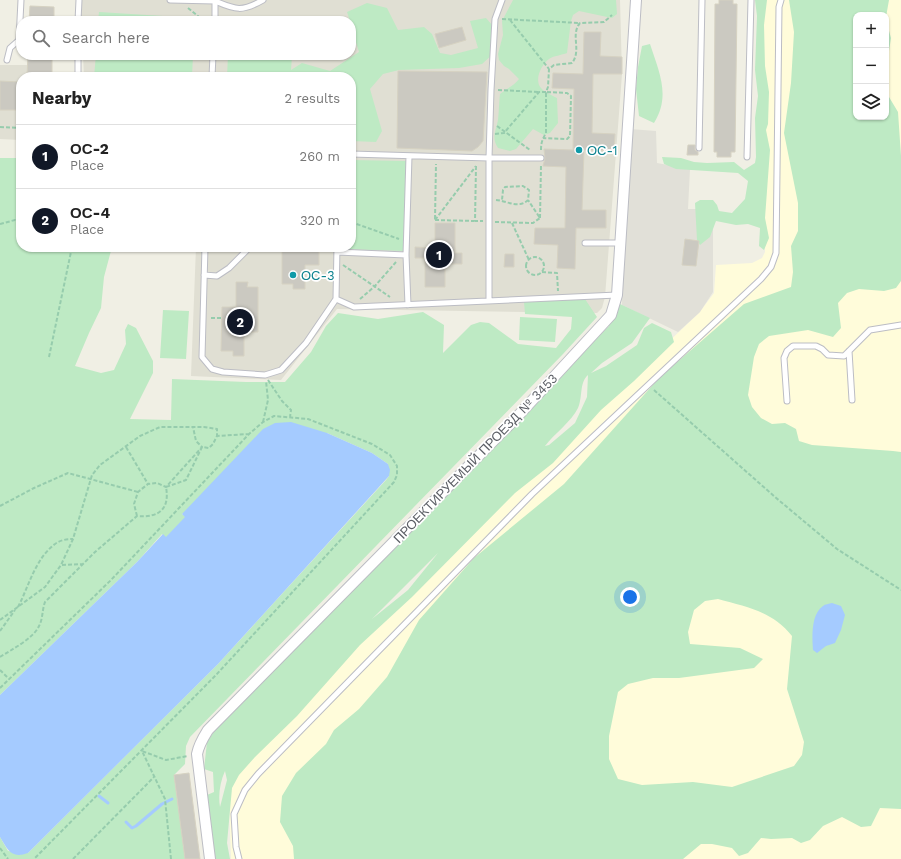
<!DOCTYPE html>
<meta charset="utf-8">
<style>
body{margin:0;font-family:"Work Sans",sans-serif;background:#f2f2f2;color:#222}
.controls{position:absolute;right:12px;top:12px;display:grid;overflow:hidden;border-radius:8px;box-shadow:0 1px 3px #0004}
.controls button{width:36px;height:36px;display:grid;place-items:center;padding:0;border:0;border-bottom:1px solid #e0e0e0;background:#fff;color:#222;font:20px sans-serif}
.you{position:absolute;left:630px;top:597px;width:14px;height:14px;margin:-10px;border:3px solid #fff;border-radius:50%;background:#1a73e8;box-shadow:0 0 0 6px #1a73e833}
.badge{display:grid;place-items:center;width:26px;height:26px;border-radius:50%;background:#111827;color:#fff;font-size:13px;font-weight:700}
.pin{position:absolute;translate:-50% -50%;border:2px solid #fff;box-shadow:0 1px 4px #0006}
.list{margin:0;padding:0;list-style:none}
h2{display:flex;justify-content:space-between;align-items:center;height:52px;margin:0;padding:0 16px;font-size:17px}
h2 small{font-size:13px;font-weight:400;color:#767676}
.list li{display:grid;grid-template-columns:26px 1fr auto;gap:12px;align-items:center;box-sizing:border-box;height:64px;padding:0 16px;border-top:1px solid #e0e0e0}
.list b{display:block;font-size:15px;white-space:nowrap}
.list p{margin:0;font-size:13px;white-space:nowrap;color:#767676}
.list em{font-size:13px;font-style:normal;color:#767676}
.icon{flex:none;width:22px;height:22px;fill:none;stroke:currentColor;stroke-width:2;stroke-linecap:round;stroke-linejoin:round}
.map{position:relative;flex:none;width:901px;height:859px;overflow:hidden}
.search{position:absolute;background:#fff;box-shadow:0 1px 3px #0004;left:16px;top:16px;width:340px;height:44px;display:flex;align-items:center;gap:10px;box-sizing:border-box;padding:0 14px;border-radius:16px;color:#767676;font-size:15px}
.panel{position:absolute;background:#fff;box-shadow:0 1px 3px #0004;left:16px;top:72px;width:340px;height:180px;border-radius:16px}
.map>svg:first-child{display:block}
.commercial{fill:#fffcda;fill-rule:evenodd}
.industrial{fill:#e1e0d8}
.education{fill:#e0dfd3}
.green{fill:#beeac4;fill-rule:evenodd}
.water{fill:#a5cbff}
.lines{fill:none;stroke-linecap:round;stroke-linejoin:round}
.stream{stroke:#a5cbff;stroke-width:3}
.building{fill:#cbc9c1;stroke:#d6d2c2}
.service-casing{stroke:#bcbdc4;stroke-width:7}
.minor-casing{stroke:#bcbdc4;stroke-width:12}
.path{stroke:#96ccad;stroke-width:2;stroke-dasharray:4 2;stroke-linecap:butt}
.service{stroke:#fff;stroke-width:5}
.minor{stroke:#fff;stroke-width:10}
.culture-dot{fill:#0f9aa8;stroke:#fff;stroke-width:1.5}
.labels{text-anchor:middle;stroke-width:3.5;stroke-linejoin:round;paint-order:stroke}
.culture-label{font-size:13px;fill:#0d838f;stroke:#fff;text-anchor:start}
.street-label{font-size:13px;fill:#5c5f66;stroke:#fff}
</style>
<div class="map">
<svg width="901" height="859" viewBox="0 0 901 859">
<rect width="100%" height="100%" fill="#f0efe4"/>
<path class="commercial" d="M759,0H901V859H231L229,800L231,779L248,751L557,447L699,313L714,293L716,265L752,263L762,258L765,252ZM856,15H886V117H856Z"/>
<path class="industrial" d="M630,129L656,131L657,163L690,169L688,209H702L713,227V292L700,312L678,332L622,305L623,237Z"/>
<path class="education" d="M80,0H620L622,74L605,297L602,308L597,313L337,309L281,380L191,376L196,247H351V77H84L83,55H351V21H81Z
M0,65H28L27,77H21V140L0,139Z"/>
<path class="green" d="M513,0H616L617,14L612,18L579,11L573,15L571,21L567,53C562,55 553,56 549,59C541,65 534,80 541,88C545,93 552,95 557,98L558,123L550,133L544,135L533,129L516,149L510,151L498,148C491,137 496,131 498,120C499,111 499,102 500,94C506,89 515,85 519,79L509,69L504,66L499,60L498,54L503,35L502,21Z
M755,0H767L764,25L765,66L769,92L768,124L766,130L770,150L765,218L769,238L764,250L759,246L760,228L748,224L736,225L716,221L710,237L700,245L697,240L695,203L700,200H713L717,205L719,211L732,213L745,199L748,181L738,173L676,169L664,164L662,157L681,158L694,162L707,163L734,162L744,170L755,163L756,157L755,118L758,96L755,70L757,16Z
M789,0H889L886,17V15H856V117H886V92L898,112L901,156V281L896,288L884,291L859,289L847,293L838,303L841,328L833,337L808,330L769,336L759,344L754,357L748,395L752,407L761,418L772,424L785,423L796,429L799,441L812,445L893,451L901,452V809L880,808L871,826L861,827L842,817L823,826L810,840L801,843L792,838L771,839L761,838L748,853L739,856L732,848L712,844H701L683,859H294L293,846L280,822L282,796L296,773L326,744L334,730L359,709L387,677L419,620L474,558L564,484L660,377L744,304L791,287L793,272L791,246L798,231V203L784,133L791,83L794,32ZM718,599C747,607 772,611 792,636L787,689L804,742L802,755L794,766L732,787L693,782L642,785L618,779L609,759V736L618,692L628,684L653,678H679L754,668L763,659L740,648L690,644L688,632L694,610L705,601Z
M367,3L387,8L398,30L424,27L432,34L440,53L451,55L478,48L470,21L486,18L492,25L493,54L482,64L459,68L399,70L383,74L370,89L382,131L376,142L351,141V77H227L228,55H292L291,70L302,63L330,71L359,52L351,26V21H350L347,12Z
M99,12L195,18V21H98Z
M886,20L891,38L886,70Z
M650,44C659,72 671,96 654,123L639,116L636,89L638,67L642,46Z
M96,55H193L192,77H94Z
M0,158H21V247H112L104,277L101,308L89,333L75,366L101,373L114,370L126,344L125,330L128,324L136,328L153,361V373L130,419L171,420L172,379L246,382H285L311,352L326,326L338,313L378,319L423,312L444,325L443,353L471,325L480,322L489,323L518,344L556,348L571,329L572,317L525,314L524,302L585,299L597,317L563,354L190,737L186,746L185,764L174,775L185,859H0V837L8,851L28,853L218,664L386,480L389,476L388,464L372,453L327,433L182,514L186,517L166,538L162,534L137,562L0,695Z
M351,160L406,161L404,251L341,249V247H351Z
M620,304L650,318L632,343L602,363L591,373L606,366L637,345L644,328L652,323L671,332L674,342L634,381L601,410L553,463L515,493L412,597L360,645L297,716L255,757L239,775L232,788L227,843L230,859H215L207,795L214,792L213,772L204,769L207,742L215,730L609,326L607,324L618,305ZM588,375L587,397L575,423L549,445L545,446C554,434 572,421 578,408C583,397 579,383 588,375ZM438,553L408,590L372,619ZM225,771L227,780L220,807C218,795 220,782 225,771Z
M163,310L189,311L186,359L160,358Z
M520,317L557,319L555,342L519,340Z"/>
<path class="water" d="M291,422L327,433L372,453L388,464L390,470L389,476L218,664L28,853C11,859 8,850 0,837V695L137,562L163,534L166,537L185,517L182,514L263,429L275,423Z
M832,603L841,606L845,615L841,630L835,643L826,646L817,653L813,650C812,637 811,614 823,606C825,604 829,604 832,603Z"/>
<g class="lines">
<path class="stream" d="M99,796L108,803
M126,822L132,828L136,826L162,804L172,799"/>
</g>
<path class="building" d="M719,0H733V4H737L735,152H731V157H717V152H714L715,4H719Z
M30,6L54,7V21H29Z
M462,27L466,40L439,48L435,34Z
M584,32H601L600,56L622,57V74H593L592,133L615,134L614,151L584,150L582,210H606V228H576L575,269L557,268L558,245L534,244L535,228H565L566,167L543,166L545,158L544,149L573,150L574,89L552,88L553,73L583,74Z
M28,55H52V77H27Z
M398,71L487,72L483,141L478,147L472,151L397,148Z
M0,81L21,82V110H0Z
M688,145H695V150L698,152V155H687Z
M435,223H455V253H462V264H445V287H425V258H415V247L435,248Z
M685,239L699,241L696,266L682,265Z
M282,247H319V265H305V289H293V284H282Z
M505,254H514V267H504Z
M236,282H248L247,287H258V332H244V356H233V351H221L222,307H236Z
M189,773L200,859H185L174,775Z"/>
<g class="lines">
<defs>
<path id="service" d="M170,0L215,1V0
M78,21L79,0
M215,21V1C236,10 242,12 263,0
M7,60L10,48L19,40L21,0
M78,77V55
M212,77L213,55
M699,148L702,0
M351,154L489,158L491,90L495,19L502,0
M747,157L751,0
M585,243H620
M205,247L202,357L212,369L223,372L265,375L281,370L306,343L336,299L337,247
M337,252L406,255L408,305
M406,255L409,156
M204,275L217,276L229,268L250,247
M336,299L354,307L617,295
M489,301V158H541
M849,351L852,400
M787,401L784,358L787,351L793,346H816L822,349L828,355L844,356L870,330L901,325
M239,859L236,847L234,814L245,790L258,774L532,494L761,279L771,267L776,253L779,7L781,0"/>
<path id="minor" d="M210,859L197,754C199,744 203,738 208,730L516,418L611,315L617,295L636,0"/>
</defs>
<use href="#service" class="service-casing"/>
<use href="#minor" class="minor-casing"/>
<path class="path" d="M188,8L199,17L201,21
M502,19L580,23
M510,20L549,69
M498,90L539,92
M497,126L530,150
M0,127L21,128
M495,134L504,133L539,92H546L548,87L549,69L554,65L572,63C582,50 570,35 580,23L604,22L612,15
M541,150C541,143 542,140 546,133V92L567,93L571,96L570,136L567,139L543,138
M476,166L475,221H483
M496,200C507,201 519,209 528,200L529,190L523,186L505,187L503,190L502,200
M540,218L541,165
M435,219L436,164
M435,220L476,166
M435,220L474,221
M351,222L399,239
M495,222L533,223L540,218L528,200
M512,223L529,260
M0,224L15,220L21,221
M526 266a9 9 0 1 1 18 0a9 9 0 1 1-18 0Z
M343,265L390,297
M542,272L557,273L558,291
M360,299L374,287L396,262
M211,318H221
M49,357L72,247
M268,380L282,401L291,410L290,417
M654,390L775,497L837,549L901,590
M263,422L268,400L266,381
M126,447L148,484
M0,506L34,488L68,473L138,492
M137,516L134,504L138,492L148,484L157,483L166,487L202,447L196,441L193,427
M62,565L83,564
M18,607C29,586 35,559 55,544C60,540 67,539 73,539
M0,620L45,587L61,565L73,539L92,475L100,465L140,436L160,427H204L217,429V436
M0,631L15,610
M0,657C11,650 34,638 39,626C43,619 42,610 45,602L95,552L137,516C159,518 170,509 166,487L186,480L202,447L209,448L213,444L217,436L249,434
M0,670L9,679
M0,688L111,580L249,434L263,422L274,416L308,419L372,444L390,455L397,466V475L394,482L216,675L34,859
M0,848L8,859
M73,859L155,776
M171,859L165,799L142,751L166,760L188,756"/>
<use href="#service" class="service"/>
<use href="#minor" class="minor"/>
</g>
<g class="culture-dot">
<circle cx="579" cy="150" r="4"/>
<circle cx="293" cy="275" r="4"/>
</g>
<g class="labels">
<g class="culture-label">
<text x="587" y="155">ОС-1</text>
<text x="301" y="280">ОС-3</text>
</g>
<g class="street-label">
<text transform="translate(475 458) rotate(-46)" y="5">ПРОЕКТИРУЕМЫЙ ПРОЕЗД № 3453</text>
</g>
</g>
</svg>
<div class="controls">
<button>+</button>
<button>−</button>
<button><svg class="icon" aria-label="layers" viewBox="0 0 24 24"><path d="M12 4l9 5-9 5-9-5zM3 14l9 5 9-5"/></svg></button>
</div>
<div class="you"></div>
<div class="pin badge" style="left:439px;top:255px">1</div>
<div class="pin badge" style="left:240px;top:322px">2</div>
<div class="search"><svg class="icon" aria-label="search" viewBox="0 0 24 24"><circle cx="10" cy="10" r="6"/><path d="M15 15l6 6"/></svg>Search here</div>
<section class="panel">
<h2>Nearby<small>2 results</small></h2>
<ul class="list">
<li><span class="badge">1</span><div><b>ОС-2</b><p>Place</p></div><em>260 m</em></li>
<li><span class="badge">2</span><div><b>ОС-4</b><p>Place</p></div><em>320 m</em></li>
</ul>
</section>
</div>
